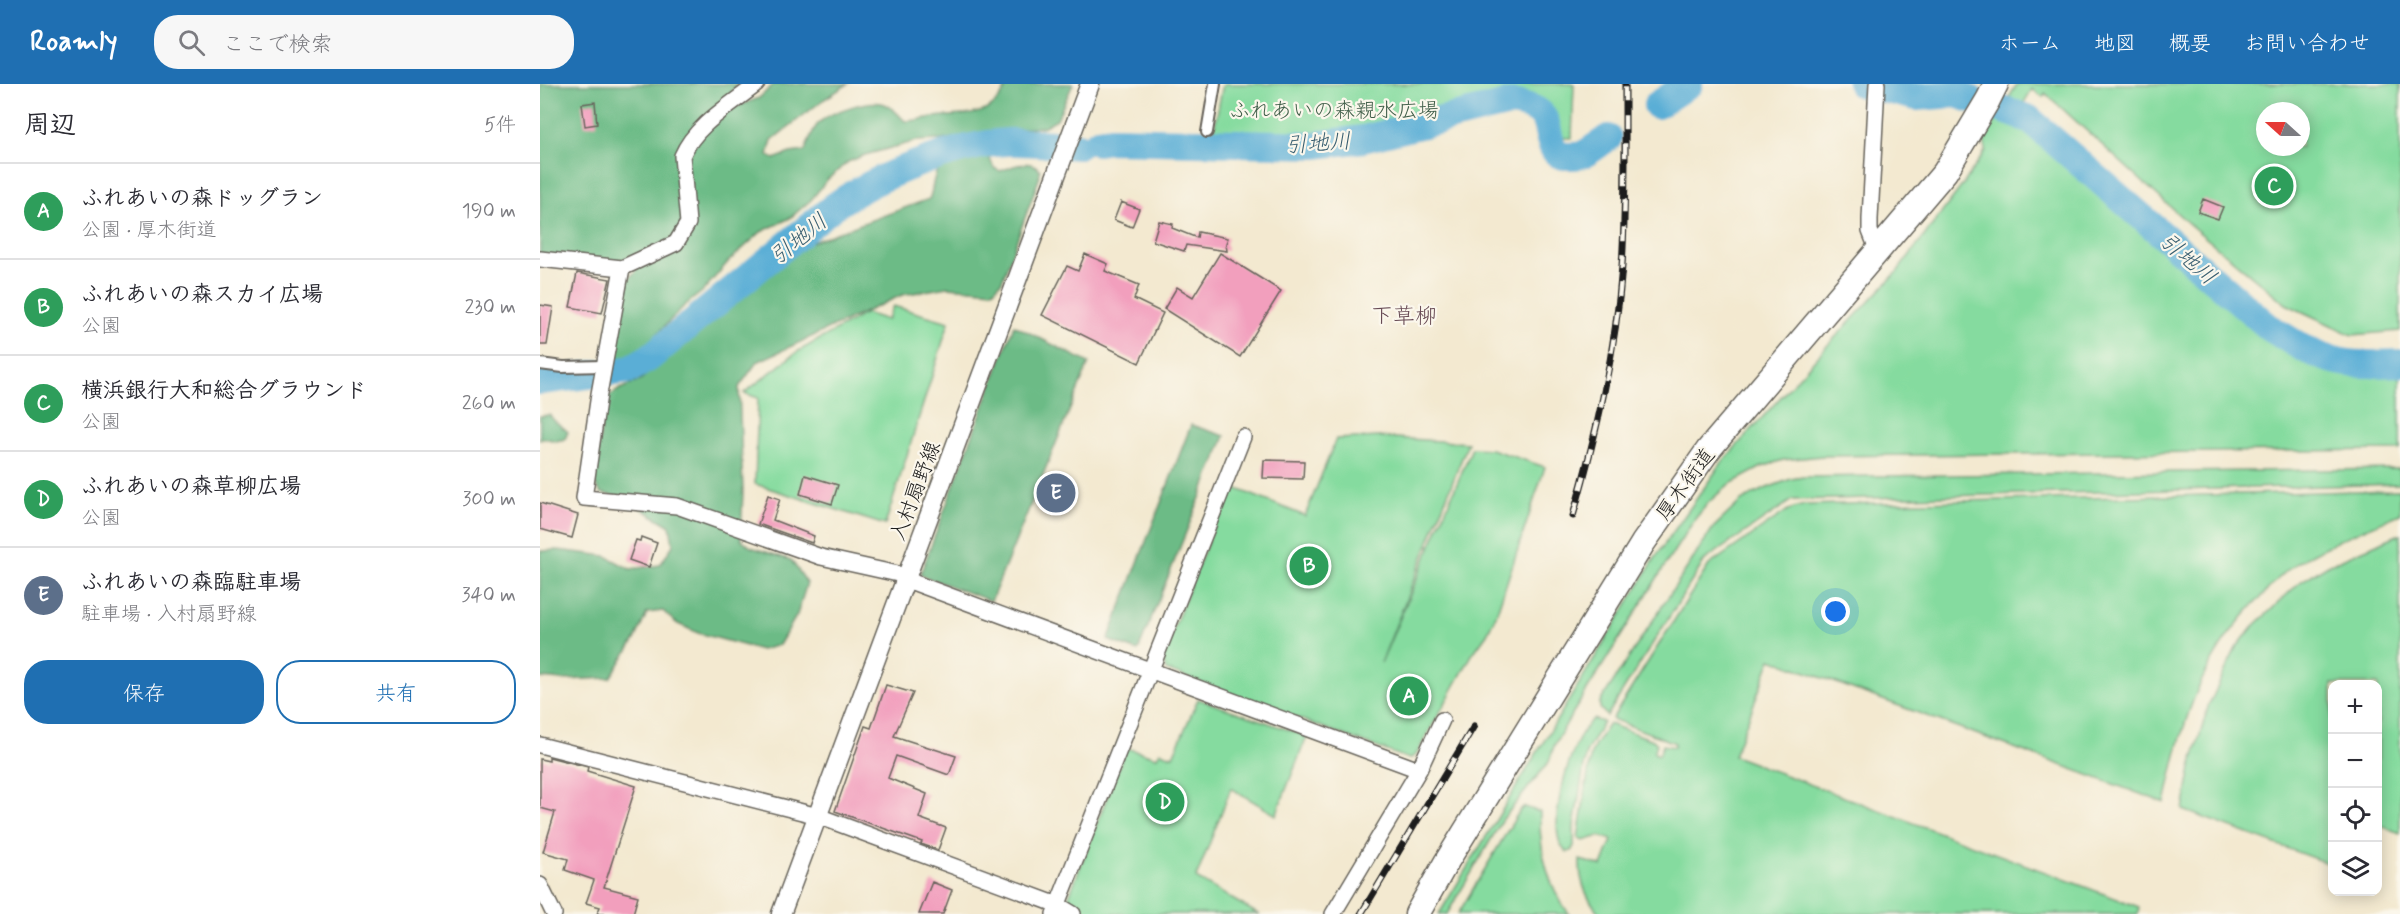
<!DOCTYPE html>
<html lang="ja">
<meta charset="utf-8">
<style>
body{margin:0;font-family:Mynerve,"Klee One",sans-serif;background:#f7f7f7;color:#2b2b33}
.controls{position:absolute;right:18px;bottom:18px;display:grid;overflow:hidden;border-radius:12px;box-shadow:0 3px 15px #0003}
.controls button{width:54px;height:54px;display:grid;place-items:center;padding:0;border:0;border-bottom:2px solid #e1e1e2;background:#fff;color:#2b2b33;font:30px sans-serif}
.compass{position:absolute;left:1716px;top:18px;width:54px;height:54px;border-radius:50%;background:#fff;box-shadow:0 3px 15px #0003;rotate:291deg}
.you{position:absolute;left:1296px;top:528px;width:21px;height:21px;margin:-15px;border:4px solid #fff;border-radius:50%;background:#1a73e8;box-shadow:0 0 0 9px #1a73e833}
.badge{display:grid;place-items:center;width:39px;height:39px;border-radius:50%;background:#1f6fb2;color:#fff;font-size:20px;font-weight:700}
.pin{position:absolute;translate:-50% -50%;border:3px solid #fff;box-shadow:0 2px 6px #0006}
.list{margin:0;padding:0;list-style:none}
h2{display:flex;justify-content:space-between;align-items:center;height:78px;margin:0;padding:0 24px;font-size:26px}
h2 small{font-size:20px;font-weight:400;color:#7c7c81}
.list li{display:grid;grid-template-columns:39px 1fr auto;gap:18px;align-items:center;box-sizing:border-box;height:96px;padding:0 24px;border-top:2px solid #e1e1e2}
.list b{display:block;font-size:22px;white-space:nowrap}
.list p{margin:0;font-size:20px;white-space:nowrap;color:#7c7c81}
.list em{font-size:20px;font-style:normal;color:#7c7c81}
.actions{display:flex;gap:12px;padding:18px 24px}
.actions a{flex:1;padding:14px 0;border:2px solid #1f6fb2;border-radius:24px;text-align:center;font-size:21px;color:#1f6fb2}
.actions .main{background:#1f6fb2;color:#fff}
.icon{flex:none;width:33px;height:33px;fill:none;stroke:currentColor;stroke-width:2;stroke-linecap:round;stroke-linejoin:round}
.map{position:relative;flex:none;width:1860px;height:830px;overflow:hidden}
header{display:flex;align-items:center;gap:36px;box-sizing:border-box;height:84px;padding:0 30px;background:#1f6fb2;color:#fff}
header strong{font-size:28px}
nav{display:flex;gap:33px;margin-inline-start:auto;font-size:21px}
.search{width:420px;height:54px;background:#f7f7f7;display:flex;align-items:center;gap:15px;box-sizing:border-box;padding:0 21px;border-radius:24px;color:#7c7c81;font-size:22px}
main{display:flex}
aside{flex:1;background:#fff}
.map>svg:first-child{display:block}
.green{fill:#85db9f;stroke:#507c5e;stroke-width:1.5;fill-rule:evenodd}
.forest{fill:#6cbb86;stroke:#446c51;stroke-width:1.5}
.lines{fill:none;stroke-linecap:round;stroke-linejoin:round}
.river{stroke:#5aaed6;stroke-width:28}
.building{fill:#f29fbd}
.pedestrian-casing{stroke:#67645b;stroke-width:14}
.minor-casing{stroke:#67645b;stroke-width:18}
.tertiary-casing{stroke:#67645b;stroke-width:21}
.primary-casing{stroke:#67645b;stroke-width:27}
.pedestrian{stroke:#fff;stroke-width:10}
.minor{stroke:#fff;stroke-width:15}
.tertiary{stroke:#fff;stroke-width:18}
.primary{stroke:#fff;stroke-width:24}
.rail-casing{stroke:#1c1c1c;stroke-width:7}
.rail{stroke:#fbf7ec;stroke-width:4.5;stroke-dasharray:14;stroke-linecap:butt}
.labels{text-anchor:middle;stroke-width:4.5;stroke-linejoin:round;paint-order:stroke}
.park-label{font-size:21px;fill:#415f4a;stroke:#fbf7ec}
.street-label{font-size:21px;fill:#1c1c1c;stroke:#fbf7ec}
.water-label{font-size:22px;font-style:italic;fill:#385e70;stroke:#fbf7ec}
.neighbourhood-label{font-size:22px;fill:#674a54;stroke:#fbf7ec}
</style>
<header>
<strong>Roamly</strong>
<div class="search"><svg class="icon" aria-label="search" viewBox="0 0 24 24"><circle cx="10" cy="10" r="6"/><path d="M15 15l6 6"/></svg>ここで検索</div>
<nav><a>ホーム</a><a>地図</a><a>概要</a><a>お問い合わせ</a></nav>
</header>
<main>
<aside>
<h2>周辺<small>5件</small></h2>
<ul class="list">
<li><span class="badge" style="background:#2e9e5b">A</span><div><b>ふれあいの森ドッグラン</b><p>公園 · 厚木街道</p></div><em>190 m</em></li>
<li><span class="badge" style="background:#2e9e5b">B</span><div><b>ふれあいの森スカイ広場</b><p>公園</p></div><em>230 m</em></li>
<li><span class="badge" style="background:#2e9e5b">C</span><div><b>横浜銀行大和総合グラウンド</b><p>公園</p></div><em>260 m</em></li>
<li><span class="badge" style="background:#2e9e5b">D</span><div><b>ふれあいの森草柳広場</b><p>公園</p></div><em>300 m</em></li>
<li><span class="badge" style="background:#5c6f8a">E</span><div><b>ふれあいの森臨駐車場</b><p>駐車場 · 入村扇野線</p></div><em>340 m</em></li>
</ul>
<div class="actions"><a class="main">保存</a><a>共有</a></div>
</aside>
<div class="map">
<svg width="1860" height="830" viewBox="0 0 1860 830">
<rect width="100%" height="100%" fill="#fbf7ec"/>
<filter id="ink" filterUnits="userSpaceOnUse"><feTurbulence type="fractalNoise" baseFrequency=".0167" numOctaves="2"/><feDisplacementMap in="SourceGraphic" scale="12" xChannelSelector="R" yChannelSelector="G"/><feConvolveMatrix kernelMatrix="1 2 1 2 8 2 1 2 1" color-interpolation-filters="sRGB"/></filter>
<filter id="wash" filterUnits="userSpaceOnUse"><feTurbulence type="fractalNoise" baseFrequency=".008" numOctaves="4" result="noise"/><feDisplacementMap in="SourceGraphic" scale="24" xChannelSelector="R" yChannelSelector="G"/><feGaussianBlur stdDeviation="1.35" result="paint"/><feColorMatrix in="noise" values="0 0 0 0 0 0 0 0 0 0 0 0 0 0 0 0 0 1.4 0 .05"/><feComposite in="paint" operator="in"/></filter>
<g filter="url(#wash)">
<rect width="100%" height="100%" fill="#f3e9d0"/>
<path class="green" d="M683,0H1034L1032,54H1020L986,32L956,26L796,52L673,50Z
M1477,0H1860V247L1812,251L1746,220L1649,140L1505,9L1503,13L1492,5L1479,27L1524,76L1592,138L1750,261C1785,282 1820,293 1860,283V366L1282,372L1243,376L1222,383L1188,401L1169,418L1155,435L1136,464L1029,635L1014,662L1009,678L963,735L907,830H899L1117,471L1183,377L1285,264L1357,188L1424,99L1446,66L1444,56ZM1725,27H1761V63H1725Z
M353,222L409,238L345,441L215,400L218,314L204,309L257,268L326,229L347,236Z
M840,353L928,359L841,579L932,364L951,365L1005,383L956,531L947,550L932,571L876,671L869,675L626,586L622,573L690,402L765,432L796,355Z
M1860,385V400L1252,416L1165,476L1067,632L1060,624V618L1173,444L1201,417L1222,406L1251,395L1263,393Z
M1860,406V430C1822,446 1783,461 1749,485C1740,492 1731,502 1723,511C1660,573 1643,635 1625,719L1231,575L1194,672L1599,823L1598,830H1060C1046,814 1039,797 1040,776L1062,782L1072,756L1060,752L1043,757L1038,754L1051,670L1055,661L1069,640L1113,656L1117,660L1114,669L1119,671L1123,661L1134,663L1135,659L1072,635L1169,481L1248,426L1264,421Z
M1860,450V749L1838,741V600H1792V781L1643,726L1652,679L1668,623L1696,564L1712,544L1760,498L1788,481Z
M658,615L767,652L736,731L691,704L656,794L718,830H543L526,820L586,664L617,673L620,668L633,672Z
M1053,635L1063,638L1046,669L1034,742V762L1031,767L1027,768C1001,752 1032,651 1053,635Z
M985,723L1000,728C999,764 1007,800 1029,830H918L980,726Z"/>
<path class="forest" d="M0,0H198L191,9L189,17L195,23L219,14L234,0H308L283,16L232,56L228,71L234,75L250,69L265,67C268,59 271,49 277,41C288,28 331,13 347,21C354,25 360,32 365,37C375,37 384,34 393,33C423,29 453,38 467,0H533L517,35L503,43L456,47L401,56L377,57L325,71L308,78L287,96L271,116L250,134L221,148L188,178L163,207L143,223L100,268L87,277L73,280L69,275L82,203L96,186L94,182L0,176Z
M437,71L449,73L454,84L460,87C473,83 490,73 500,86L499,95L462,197L453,207L408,203L362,211L217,278L199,303L203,406L201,455L211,463L251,476L267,499L257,531L239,561L221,566L158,549L136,539L123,527L107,529L95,556L70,594L22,596L0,594V467L18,466L66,472L90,485L120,481L133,461L130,442L84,414L61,409L53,397L66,314L80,305L99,297L205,203L261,162L389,115C393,107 392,100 395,92C399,76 424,74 437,71Z
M474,241L549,279L451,517L380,491Z
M10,331C15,340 22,341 28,348L25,355L16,357L4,354L0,356V332Z
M651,341L685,352L598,567L568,556Z"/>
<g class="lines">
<path class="river" d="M1321,0L1376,13L1415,10L1431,15
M1117,21L1149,0
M1459,24L1489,35L1730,244C1750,256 1771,271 1794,276C1815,282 1838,280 1860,279
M558,58L570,56L775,61L823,55L970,19C980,20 993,23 1001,30C1013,44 1004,74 1030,72C1034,72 1040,72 1044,70C1052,66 1060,59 1068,54
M0,297L88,286L109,274L293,123C337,92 415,60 469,58C491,57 515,61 538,62"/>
</g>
<g id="blocks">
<path class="building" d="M55,18L57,40L45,42L42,20Z
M1663,115L1683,123L1678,135L1658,128Z
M581,118L599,125L592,143L574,136Z
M619,137L633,140L632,144L657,154L658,148L688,154L686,159L687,167L646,161L644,167L613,157Z
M680,169L741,207L700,273L624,225L637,203L653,213Z
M545,170L568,180L565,187L599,201L594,215L623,229L599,279L502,231L527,182L538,187Z
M37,189L70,195L62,229L30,223Z
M0,221L13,223L7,261H0Z
M724,376L764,377L763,395L723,394Z
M265,391L298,401L292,420L260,410Z
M228,411L240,415L233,436L274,452L272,459L218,440Z
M0,419L38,431L32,454L0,445Z
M101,453L117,459L109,483L89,476L96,456L100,457Z
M346,601L373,609L354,652L416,672L409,691L356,672L348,694L387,710L379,734L406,744L398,766L381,760L382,758L295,727L325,642L331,644Z
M9,673L48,683L47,687L96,702L64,803L98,812L93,830H57L60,823L46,819L54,796L25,786L28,775L3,768L15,728L0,724V675L9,677Z
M392,798L412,806L403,830H379Z"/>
</g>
</g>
<g filter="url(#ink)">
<use href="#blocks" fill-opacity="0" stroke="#67645b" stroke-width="1.5"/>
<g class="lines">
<defs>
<path id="pedestrian" d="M667,48L675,0
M0,280L23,283L64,282"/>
<path id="minor" d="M1337,0L1330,135V147L1337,165
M0,175L82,184L136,159L148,139L142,72C155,41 192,20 217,0
M82,184L59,310L44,414L137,422L281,473L358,490L375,499L879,686L793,830
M0,661L278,732L518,821L533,830
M879,686L902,636
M0,801L14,830
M514,830L703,353"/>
<path id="tertiary" d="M241,830L550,0"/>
<path id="primary" d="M877,830L907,777L1103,459L1169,365L1405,88L1448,16L1456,0"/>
</defs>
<use href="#pedestrian" class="pedestrian-casing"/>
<use href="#minor" class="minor-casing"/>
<use href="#tertiary" class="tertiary-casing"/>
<use href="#primary" class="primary-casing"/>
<use href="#pedestrian" class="pedestrian"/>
<use href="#minor" class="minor"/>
<use href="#tertiary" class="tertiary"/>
<use href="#primary" class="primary"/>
<defs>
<path id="rail" d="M1033,432C1056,351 1076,267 1082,182C1086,122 1085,61 1085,0
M821,830L934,642"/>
</defs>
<use href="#rail" class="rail-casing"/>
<use href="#rail" class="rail"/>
</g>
</g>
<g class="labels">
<g class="park-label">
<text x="794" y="33">ふれあいの森親水広場</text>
</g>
<g class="street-label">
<text transform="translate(1145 400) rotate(-54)" y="7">厚木街道</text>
<text transform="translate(375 407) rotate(-69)" y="7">入村扇野線</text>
</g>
<g class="water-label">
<text transform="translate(778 58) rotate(-4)" y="8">引地川</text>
<text transform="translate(258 154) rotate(-39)" y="8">引地川</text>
<text transform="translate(1649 174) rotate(41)" y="8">引地川</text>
</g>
<g class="neighbourhood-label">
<text x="864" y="239">下草柳</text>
</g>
</g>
</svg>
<div class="controls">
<button>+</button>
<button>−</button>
<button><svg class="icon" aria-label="locate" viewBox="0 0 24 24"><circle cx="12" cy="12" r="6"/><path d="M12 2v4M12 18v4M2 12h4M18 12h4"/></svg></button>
<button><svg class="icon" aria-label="layers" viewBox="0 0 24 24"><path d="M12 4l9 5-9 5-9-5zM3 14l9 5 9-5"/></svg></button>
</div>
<svg class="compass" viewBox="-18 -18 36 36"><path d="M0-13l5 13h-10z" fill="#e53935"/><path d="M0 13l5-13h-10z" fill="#7c7c81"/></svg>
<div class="you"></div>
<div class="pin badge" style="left:869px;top:612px;background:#2e9e5b">A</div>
<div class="pin badge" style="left:769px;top:482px;background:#2e9e5b">B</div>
<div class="pin badge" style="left:1734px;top:102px;background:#2e9e5b">C</div>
<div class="pin badge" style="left:625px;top:718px;background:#2e9e5b">D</div>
<div class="pin badge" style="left:516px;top:409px;background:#5c6f8a">E</div>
</div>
</main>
